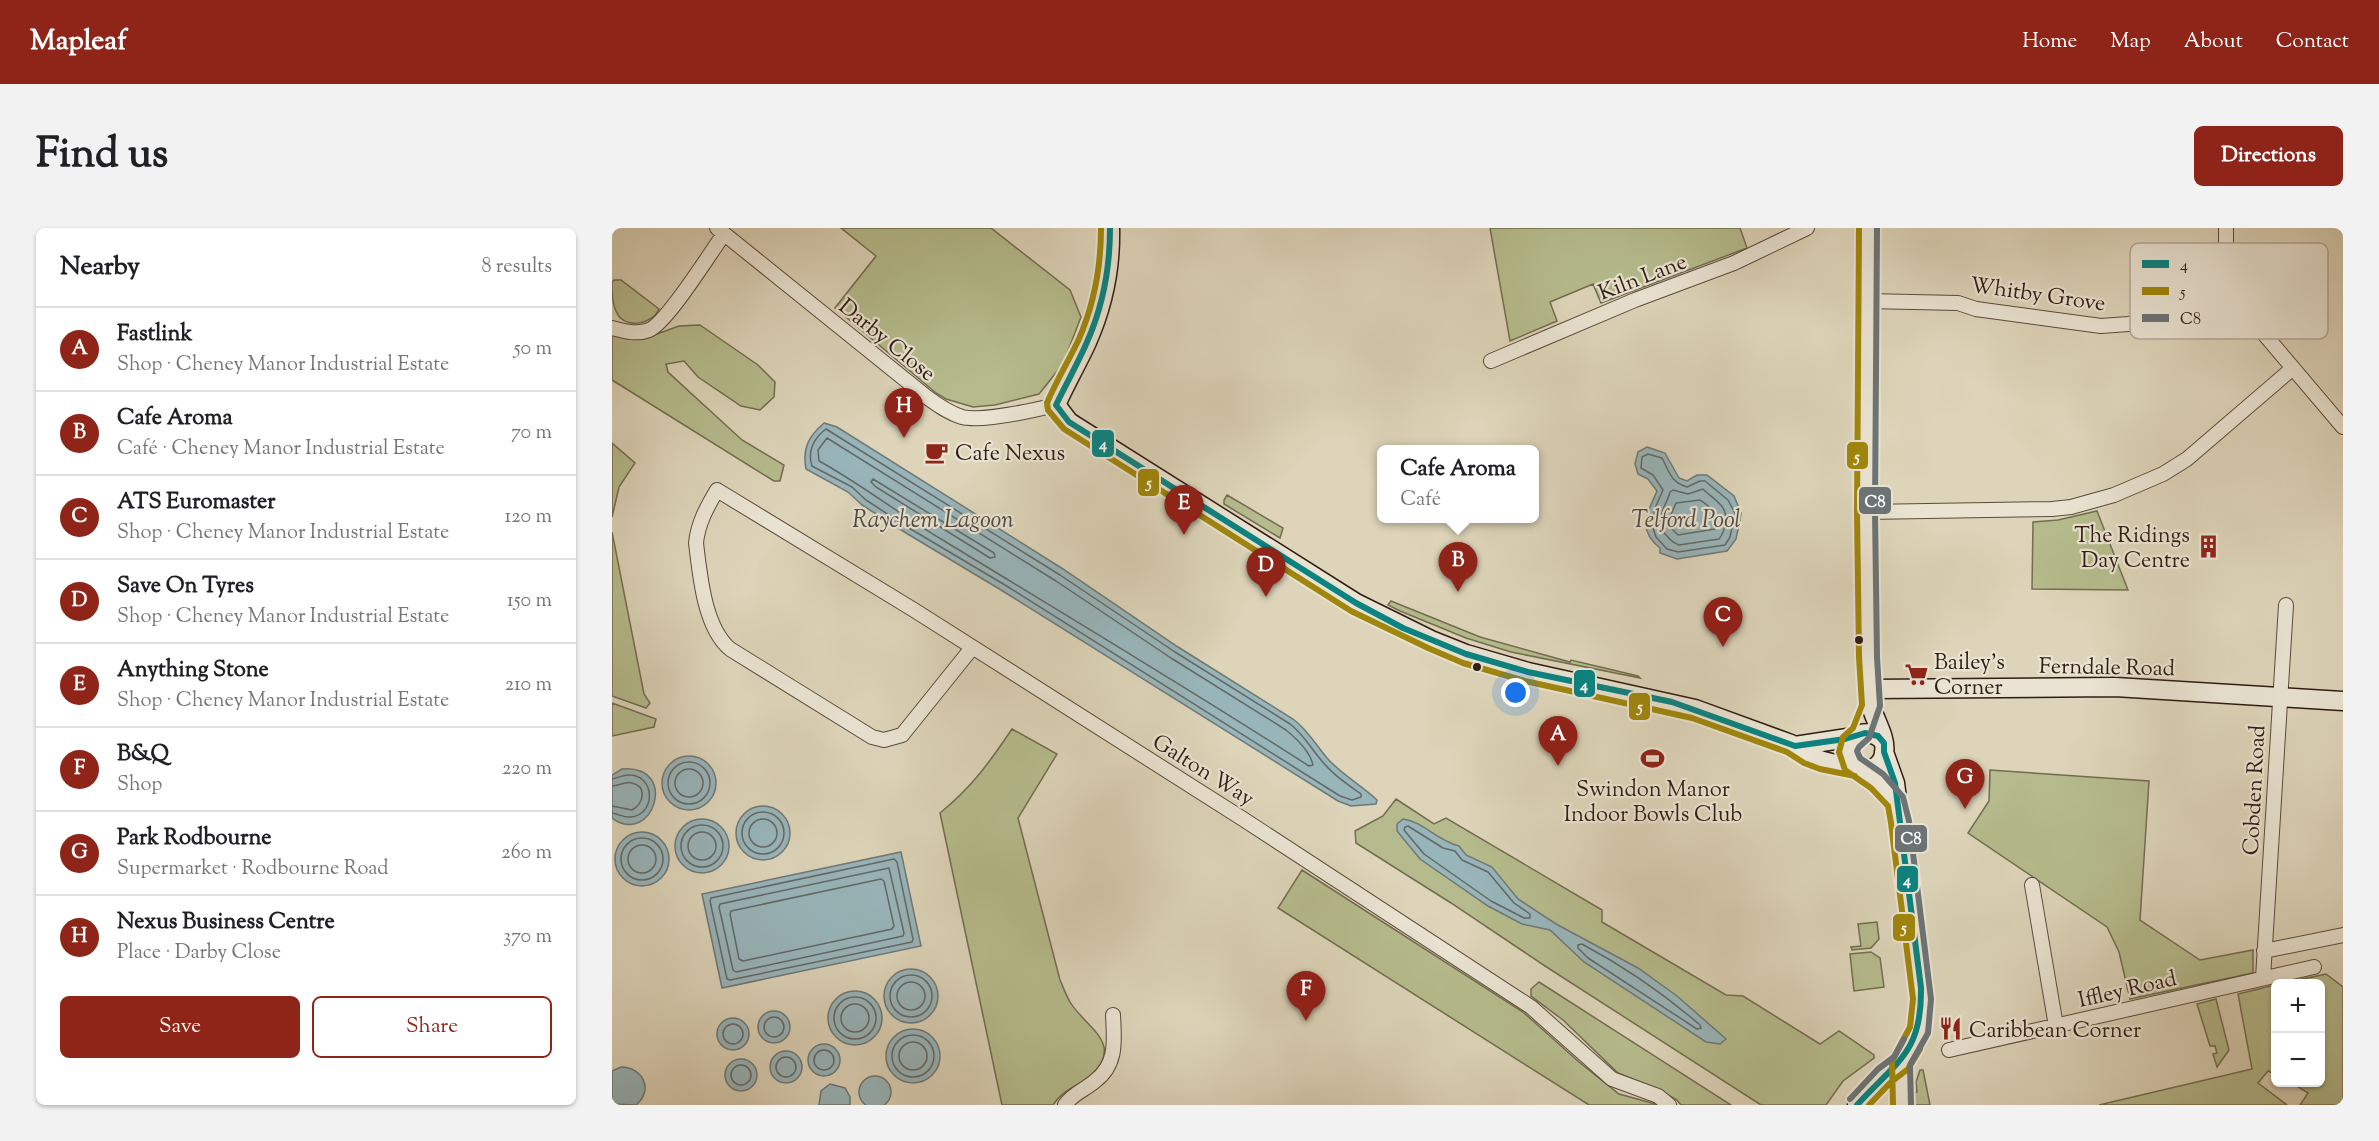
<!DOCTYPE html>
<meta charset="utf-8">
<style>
body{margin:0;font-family:"Sorts Mill Goudy",serif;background:#f2f2f2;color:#202124}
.controls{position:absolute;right:18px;bottom:18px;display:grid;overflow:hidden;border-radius:9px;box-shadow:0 2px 4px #0004}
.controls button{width:54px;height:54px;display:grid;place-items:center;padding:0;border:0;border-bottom:2px solid #e0e0e0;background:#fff;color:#202124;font:30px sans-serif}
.you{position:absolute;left:904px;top:465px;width:21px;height:21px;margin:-15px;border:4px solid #fff;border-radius:50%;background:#1a73e8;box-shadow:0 0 0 9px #1a73e833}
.badge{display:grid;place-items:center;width:39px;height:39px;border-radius:50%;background:#8f2418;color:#fff;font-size:20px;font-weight:700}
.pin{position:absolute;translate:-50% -50px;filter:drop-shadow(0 2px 3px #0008)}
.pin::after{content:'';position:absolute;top:32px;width:21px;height:18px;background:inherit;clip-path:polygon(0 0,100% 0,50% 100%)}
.popup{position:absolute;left:765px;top:217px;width:162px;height:78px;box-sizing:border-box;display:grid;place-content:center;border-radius:9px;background:#fff;filter:drop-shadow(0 2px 4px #0005);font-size:20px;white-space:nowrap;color:#757577}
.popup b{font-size:22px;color:#202124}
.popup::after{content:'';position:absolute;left:50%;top:100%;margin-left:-12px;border:12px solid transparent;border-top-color:#fff}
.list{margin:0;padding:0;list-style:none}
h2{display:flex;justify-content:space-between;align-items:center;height:78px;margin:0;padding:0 24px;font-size:26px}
h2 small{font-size:20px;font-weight:400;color:#757577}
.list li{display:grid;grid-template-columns:39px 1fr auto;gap:18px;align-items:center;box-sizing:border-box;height:84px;padding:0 24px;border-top:2px solid #e0e0e0}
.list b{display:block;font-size:22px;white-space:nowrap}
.list p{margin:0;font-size:20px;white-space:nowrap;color:#757577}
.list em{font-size:20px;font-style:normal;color:#757577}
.actions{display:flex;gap:12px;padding:18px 24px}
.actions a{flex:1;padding:14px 0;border:2px solid #8f2418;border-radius:9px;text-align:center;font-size:21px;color:#8f2418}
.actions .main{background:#8f2418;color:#fff}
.map{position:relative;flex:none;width:1731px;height:877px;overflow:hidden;border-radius:9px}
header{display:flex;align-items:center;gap:36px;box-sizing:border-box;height:84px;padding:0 30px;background:#8f2418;color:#fff}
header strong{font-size:28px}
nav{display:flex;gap:33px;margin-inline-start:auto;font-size:21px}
.intro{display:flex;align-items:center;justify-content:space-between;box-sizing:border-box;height:144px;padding:0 36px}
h1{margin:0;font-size:42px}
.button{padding:15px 27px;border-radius:9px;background:#8f2418;color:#fff;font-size:21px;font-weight:700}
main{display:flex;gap:36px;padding:0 36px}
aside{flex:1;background:#fff;border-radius:9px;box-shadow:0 2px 4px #0004}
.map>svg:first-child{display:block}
.green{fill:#b5bb8c;stroke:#736c50;stroke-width:1.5}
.water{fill:#98b5ba;stroke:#6f7877;stroke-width:1.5}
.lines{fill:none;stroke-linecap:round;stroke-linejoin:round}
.shore{stroke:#646866;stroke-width:1.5}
.street-casing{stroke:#5c4a3c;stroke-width:16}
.secondary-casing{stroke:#311c13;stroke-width:21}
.street{stroke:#e9e3d2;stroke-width:14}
.secondary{stroke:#e9e3d2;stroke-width:18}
.bus-1-casing{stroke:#e9e3d2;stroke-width:10}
.bus-2-casing{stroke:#e9e3d2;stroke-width:10}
.bus-3-casing{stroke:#e9e3d2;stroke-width:10}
.bus-1{stroke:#0a8381;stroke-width:6}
.bus-2{stroke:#a0860c;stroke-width:6}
.bus-3{stroke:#6c7476;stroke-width:6}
.bus-dot{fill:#311c13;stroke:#e9e3d2;stroke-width:2}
.labels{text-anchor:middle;stroke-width:4.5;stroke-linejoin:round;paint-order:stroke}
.street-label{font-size:22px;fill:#311c13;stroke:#e9e3d2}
.poi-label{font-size:22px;fill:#311c13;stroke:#e9e3d2;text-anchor:start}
.water-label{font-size:24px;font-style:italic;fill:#504a45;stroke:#e9e3d2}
.key{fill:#e9e3d2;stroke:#b2a799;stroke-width:1.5}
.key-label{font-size:16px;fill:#311c13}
.line-badge{stroke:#e9e3d2;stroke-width:2}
.badge-label{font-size:16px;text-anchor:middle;font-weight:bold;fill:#fff}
</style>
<header>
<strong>Mapleaf</strong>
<nav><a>Home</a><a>Map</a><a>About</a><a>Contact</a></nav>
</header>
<div class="intro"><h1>Find us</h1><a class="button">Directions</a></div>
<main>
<aside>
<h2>Nearby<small>8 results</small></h2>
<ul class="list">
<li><span class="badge">A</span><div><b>Fastlink</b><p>Shop · Cheney Manor Industrial Estate</p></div><em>50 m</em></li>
<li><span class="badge">B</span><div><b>Cafe Aroma</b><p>Café · Cheney Manor Industrial Estate</p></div><em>70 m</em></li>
<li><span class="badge">C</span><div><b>ATS Euromaster</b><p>Shop · Cheney Manor Industrial Estate</p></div><em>120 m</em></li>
<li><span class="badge">D</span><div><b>Save On Tyres</b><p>Shop · Cheney Manor Industrial Estate</p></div><em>150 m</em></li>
<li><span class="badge">E</span><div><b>Anything Stone</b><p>Shop · Cheney Manor Industrial Estate</p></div><em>210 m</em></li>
<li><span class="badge">F</span><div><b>B&amp;Q</b><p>Shop</p></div><em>220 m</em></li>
<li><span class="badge">G</span><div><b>Park Rodbourne</b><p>Supermarket · Rodbourne Road</p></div><em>260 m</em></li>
<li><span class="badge">H</span><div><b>Nexus Business Centre</b><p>Place · Darby Close</p></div><em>370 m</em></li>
</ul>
<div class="actions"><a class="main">Save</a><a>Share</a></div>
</aside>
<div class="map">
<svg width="1731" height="877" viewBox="0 0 1731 877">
<rect width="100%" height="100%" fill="#ddd4b9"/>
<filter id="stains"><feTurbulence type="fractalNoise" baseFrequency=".00333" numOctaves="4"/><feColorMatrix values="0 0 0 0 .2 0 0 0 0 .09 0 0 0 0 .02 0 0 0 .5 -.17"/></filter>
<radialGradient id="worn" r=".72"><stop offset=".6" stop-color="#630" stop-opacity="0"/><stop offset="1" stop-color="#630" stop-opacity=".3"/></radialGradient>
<path class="green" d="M229,0H379L458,62L469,89L451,136L427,166L383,177L361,179L334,171L324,165L223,80L264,28Z
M878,0H1128L1135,20L989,75L981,56L938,74L945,93L898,113Z
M2,52H9L47,81C41,96 16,101 6,87C0,77 0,66 0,54Z
M88,97L146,137L163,154L162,169L148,182L129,178L86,149L72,133L54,136L56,144L130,212L172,237L168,253H162L0,152V106L31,111L67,98Z
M0,215L23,235L7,259L0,289Z
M615,267L671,300L668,310L612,276V272Z
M1485,283L1516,362L1420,361L1421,294L1446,292Z
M0,304L32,466L38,475L34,480L0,468Z
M779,373L868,409L958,434L959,432L1026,448L1028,450L899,424L854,410L788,383L776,377Z
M0,475L44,491L42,499L0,508Z
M400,501L445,526L406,590L448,752C451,759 454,767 458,774C473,799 514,816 478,848C465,859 450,862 441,877H390L328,585C360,559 377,535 400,501Z
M1378,542L1537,553L1528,692L1588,732L1641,722V745L1518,771L1507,724L1495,699L1356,605L1377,573Z
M784,571L822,596L834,590L990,682V694L1114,767L1131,768L1208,816L1227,803L1262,827V830L1231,853L1214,877H1149L933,738L839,675L744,615L743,603L771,588Z
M690,642L911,784L967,834L1007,866L1047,877H977L666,680Z
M1265,694L1267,711L1259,720L1240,722L1239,719L1249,718L1246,696Z
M1259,724L1268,730L1272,759L1242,763L1238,726Z
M1714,746L1731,759V877H1688L1696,865L1680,855L1708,854V756L1671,755Z
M927,754L1119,877H1069L1065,872L1047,862L1006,845L951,792L919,768V761Z
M1663,757V846L1656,843L1646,855L1675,877H1487L1640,841L1626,766Z
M1604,771L1617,822L1605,839L1601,826L1605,825L1603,818H1598L1585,776Z
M1308,842H1311L1318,877H1299L1298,865L1305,864L1304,854Z"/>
<path class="water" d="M212,195L225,199L451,341L566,419L681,491C696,502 703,516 715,530C729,546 749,557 765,572L764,576L739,578L726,573L389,362L294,305L250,277L236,264L194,241C190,220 197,208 212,195Z
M1035,219L1053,225L1067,250L1075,253L1085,247H1095L1122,268L1129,285L1128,292L1124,311L1115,323L1065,331L1048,325V320C1024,301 1036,284 1045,263L1036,251L1026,246L1023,236L1026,224Z
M50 555a27 27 0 1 1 54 0a27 27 0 1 1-54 0Z
M10,541C68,536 41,620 0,590V547Z
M124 605a27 27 0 1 1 54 0a27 27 0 1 1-54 0Z
M63 618a27 27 0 1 1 54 0a27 27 0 1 1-54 0Z
M791,591C812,594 824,612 847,618L854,627L880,639L906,671L944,696L1026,740L1065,768L1114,811L1108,816L1094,814L972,734L938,702L910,696L876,678L808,631L785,603V596Z
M3 631a27 27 0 1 1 54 0a27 27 0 1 1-54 0Z
M289,624L309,718L110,760L90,666Z
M272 768a27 27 0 1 1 54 0a27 27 0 1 1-54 0Z
M216 790a27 27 0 1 1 54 0a27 27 0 1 1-54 0Z
M146 799a16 16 0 1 1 32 0a16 16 0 1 1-32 0Z
M105 806a16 16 0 1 1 32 0a16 16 0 1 1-32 0Z
M274 828a27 27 0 1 1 54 0a27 27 0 1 1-54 0Z
M196 832a16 16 0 1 1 32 0a16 16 0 1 1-32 0Z
M158 839a16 16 0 1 1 32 0a16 16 0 1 1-32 0Z
M113 847a16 16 0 1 1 32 0a16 16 0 1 1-32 0Z
M9,839C31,839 42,862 24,877L0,876V843Z
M247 864a16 16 0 1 1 32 0a16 16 0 1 1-32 0Z
M218,856L233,860L238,869V877H207L209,863Z"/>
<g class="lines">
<path class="shore" d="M214,201L448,347L563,424L678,496C692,507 698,519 709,532C719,545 735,556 749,566V569L740,572L728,568L393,357L297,300L254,272L240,259L200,238C195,223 202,210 214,201Z
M215,210L444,353L559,430L674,502C685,511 698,523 701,537L697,538C576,460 452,386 329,311C287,286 249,256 207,233L206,222Z
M1036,226L1050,230C1057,243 1059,255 1075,259L1088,253H1093L1116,272L1123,285L1118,309L1113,317L1066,324L1055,321L1044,309L1040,297L1043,280L1051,262L1041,247L1029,240L1030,229Z
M261,251L382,325L383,329L378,330L264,259L259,254Z
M1091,261C1102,272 1118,278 1113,297C1112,303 1111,306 1107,311L1067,317C1060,315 1060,313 1055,308C1039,294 1054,280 1058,264L1061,262L1076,266Z
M1088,272C1101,281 1107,284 1103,301L1066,307L1058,299L1056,294L1064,275Z
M56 555a21 21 0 1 1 42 0a21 21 0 1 1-42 0Z
M63 555a14 14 0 1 1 28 0a14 14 0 1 1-28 0Z
M0,551C6,550 12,546 19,547C44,549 43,587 19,589C12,590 7,586 0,585
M0,558C7,558 13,553 20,555C36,559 31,576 20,582L0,578
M130 605a21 21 0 1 1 42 0a21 21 0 1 1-42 0Z
M137 605a14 14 0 1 1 28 0a14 14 0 1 1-28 0Z
M69 618a21 21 0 1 1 42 0a21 21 0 1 1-42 0Z
M796,598L831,620L843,623L850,632L876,644L902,675L918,686V690H912L879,673L812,626L792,602L793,599Z
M76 618a14 14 0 1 1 28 0a14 14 0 1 1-28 0Z
M9 631a21 21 0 1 1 42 0a21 21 0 1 1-42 0Z
M16 631a14 14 0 1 1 28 0a14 14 0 1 1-28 0Z
M282,631L285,634L301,711L300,714L118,752L115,751L98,673L99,670Z
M277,640L292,705L291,708L124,744L121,742L107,679L108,676Z
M269,651L272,653L282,698L280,701L131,733L127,731L118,686L119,683Z
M970,716C1013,739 1051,765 1088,797L1089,800L1085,801L976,730L966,720V717Z
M278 768a21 21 0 1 1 42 0a21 21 0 1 1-42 0Z
M285 768a14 14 0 1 1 28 0a14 14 0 1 1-28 0Z
M222 790a21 21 0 1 1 42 0a21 21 0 1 1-42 0Z
M229 790a14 14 0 1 1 28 0a14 14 0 1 1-28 0Z
M152 799a10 10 0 1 1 20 0a10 10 0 1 1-20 0Z
M111 806a10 10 0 1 1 20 0a10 10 0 1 1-20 0Z
M280 828a21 21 0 1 1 42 0a21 21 0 1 1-42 0Z
M287 828a14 14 0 1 1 28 0a14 14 0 1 1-28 0Z
M202 832a10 10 0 1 1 20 0a10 10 0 1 1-20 0Z
M164 839a10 10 0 1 1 20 0a10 10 0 1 1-20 0Z
M119 847a10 10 0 1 1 20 0a10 10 0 1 1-20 0Z"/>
<defs>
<path id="street" d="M105,0L316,170C327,178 337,185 350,189C369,194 423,182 444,177
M1614,0V50L1619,67L1731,199
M1255,73L1346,75L1364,81L1489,98L1516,96L1586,85L1610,81L1624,75
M0,100C12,103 25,107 37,102C55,95 98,25 112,6
M879,133L1023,72L1122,35L1195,0
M1254,284L1440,281L1459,279L1502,267L1551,246L1575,231L1681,140
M360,420L290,507L272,512L260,509L118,421C92,399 88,347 84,315C86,295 95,279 105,262L302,382L631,591L919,779L1000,851L1046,868L1057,877
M1420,657L1444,798
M1652,723L1731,707
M1651,750L1674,377
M1337,822L1702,739
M453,877C461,865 473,862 483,853C506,836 502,811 501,787"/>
<path id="secondary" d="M498,0C499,39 491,78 475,114C465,136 453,156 444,177L457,194L744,375L819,412L854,426L916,444L1083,481L1179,516L1196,527L1211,533L1231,538L1244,539
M1256,0C1253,143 1252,286 1256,428C1256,444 1255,463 1259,478C1263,493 1275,510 1272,526C1269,542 1251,546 1240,536L1236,523L1242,509C1252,503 1262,504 1270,512
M1258,461L1503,459L1731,473
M1183,518L1242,509
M1250,542L1270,557L1284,574
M1289,835L1290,877
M1245,877C1283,833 1314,826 1309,760L1283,555L1272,524"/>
</defs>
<use href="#street" class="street-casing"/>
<use href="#secondary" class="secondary-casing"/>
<use href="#street" class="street"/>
<use href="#secondary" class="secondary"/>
<defs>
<path id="bus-1" d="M498,0C498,39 491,78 475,114C466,135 454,156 444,177L457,194L744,375L791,400L854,426L916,444L1060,474L1183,518L1233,511L1253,505L1266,508L1272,515V524L1283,555L1309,760C1310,825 1285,833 1245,877"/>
<path id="bus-2" d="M489,0C489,39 482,77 466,113C456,134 444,153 435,175L436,182L452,201L739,383L816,420L851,435L913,453L1080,490L1175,524L1192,535L1208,541L1243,548
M1247,0L1245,284L1247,429L1250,477L1241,500L1231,509L1227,524L1233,542L1259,560L1276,578L1279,595L1301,771L1298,799L1280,833L1281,877
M1257,877L1278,855L1296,841L1308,821"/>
<path id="bus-3" d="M1265,0L1263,284L1265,429L1268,478L1257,510L1247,519L1245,523L1248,530L1271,546L1291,569L1297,593L1319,771L1316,805L1298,837L1299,877
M1238,871L1266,841L1282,829L1292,811"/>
</defs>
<use href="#bus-1" class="bus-1-casing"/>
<use href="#bus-2" class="bus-2-casing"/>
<use href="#bus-3" class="bus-3-casing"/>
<use href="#bus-1" class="bus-1"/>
<use href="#bus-2" class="bus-2"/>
<use href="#bus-3" class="bus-3"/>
</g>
<defs>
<symbol id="cafe-bare" viewBox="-9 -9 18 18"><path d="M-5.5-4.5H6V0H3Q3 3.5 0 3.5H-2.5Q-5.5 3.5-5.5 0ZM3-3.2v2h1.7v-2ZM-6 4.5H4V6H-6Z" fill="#8f2418" stroke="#e9e3d2" stroke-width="2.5" paint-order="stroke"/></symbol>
<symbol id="building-bare" viewBox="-9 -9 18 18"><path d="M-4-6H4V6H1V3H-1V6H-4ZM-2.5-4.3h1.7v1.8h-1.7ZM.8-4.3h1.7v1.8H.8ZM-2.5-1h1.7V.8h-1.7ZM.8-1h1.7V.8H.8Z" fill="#8f2418" stroke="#e9e3d2" stroke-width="2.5" paint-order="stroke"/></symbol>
<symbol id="supermarket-bare" viewBox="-9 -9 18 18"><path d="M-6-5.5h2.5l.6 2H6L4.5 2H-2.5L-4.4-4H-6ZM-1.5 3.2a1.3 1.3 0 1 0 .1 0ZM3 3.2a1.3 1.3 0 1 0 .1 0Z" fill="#8f2418" stroke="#e9e3d2" stroke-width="2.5" paint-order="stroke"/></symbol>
<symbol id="stadium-bare" viewBox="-9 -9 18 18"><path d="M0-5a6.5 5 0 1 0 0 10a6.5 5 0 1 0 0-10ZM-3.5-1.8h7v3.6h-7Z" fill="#8f2418" stroke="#e9e3d2" stroke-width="2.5" paint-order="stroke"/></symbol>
<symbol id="restaurant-bare" viewBox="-9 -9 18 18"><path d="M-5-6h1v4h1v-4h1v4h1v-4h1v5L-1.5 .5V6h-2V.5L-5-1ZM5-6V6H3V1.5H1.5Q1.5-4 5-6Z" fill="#8f2418" stroke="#e9e3d2" stroke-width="2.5" paint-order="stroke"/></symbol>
</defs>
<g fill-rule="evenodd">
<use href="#cafe-bare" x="308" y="208" width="33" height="33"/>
<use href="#building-bare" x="1580" y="302" width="33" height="33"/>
<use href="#supermarket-bare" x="1288" y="430" width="33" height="33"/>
<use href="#stadium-bare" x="1024" y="514" width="33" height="33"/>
<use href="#restaurant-bare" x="1322" y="784" width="33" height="33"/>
</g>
<g class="bus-dot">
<circle cx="1247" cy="412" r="5"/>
<circle cx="865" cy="439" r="5"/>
</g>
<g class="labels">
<g class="street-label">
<text transform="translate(1030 48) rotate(-21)" y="8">Kiln Lane</text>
<text transform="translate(1426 65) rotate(8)" y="8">Whitby Grove</text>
<text transform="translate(276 111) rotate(39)" y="8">Darby Close</text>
<text transform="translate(1495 438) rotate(1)" y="8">Ferndale Road</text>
<text transform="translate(592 541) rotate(32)" y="8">Galton Way</text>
<text transform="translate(1641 562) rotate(-87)" y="8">Cobden Road</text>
<text transform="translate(1515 760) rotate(-13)" y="8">Iffley Road</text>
</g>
<g class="poi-label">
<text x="343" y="232">Cafe Nexus</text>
<text x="1578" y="314" text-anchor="end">The Ridings<tspan x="1578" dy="25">Day Centre</tspan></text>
<text x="1322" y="441">Bailey's<tspan x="1322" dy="25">Corner</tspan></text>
<text x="1041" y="568" text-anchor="middle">Swindon Manor<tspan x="1041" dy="25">Indoor Bowls Club</tspan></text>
<text x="1357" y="809">Caribbean Corner</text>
</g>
<g class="water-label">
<text x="321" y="299">Raychem Lagoon</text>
<text x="1074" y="299">Telford Pool</text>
</g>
</g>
<rect x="1518" y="15" width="198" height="96" rx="9" class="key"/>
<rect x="1530" y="32" width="27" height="8" fill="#0a8381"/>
<rect x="1530" y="59" width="27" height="8" fill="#a0860c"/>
<rect x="1530" y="86" width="27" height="8" fill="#6c7476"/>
<g class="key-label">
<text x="1568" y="42">4</text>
<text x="1568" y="69">5</text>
<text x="1568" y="96">C8</text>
</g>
<g class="line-badge">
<rect x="479" y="201" width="24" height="29" rx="6" fill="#0a8381"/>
<rect x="1234" y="213" width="23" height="29" rx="6" fill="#a0860c"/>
<rect x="525" y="240" width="23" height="29" rx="6" fill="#a0860c"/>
<rect x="1246" y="258" width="34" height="29" rx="6" fill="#6c7476"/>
<rect x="961" y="441" width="23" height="29" rx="6" fill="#0a8381"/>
<rect x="1016" y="464" width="23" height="29" rx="6" fill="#a0860c"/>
<rect x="1282" y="596" width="34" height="29" rx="6" fill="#6c7476"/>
<rect x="1284" y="637" width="23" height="28" rx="6" fill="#0a8381"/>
<rect x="1280" y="685" width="24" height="29" rx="6" fill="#a0860c"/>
</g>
<g class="badge-label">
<text x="491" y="221">4</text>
<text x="1245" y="234">5</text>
<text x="537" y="260">5</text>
<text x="1263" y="279">C8</text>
<text x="972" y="462">4</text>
<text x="1028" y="484">5</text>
<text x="1299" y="616">C8</text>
<text x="1295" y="657">4</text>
<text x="1292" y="705">5</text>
</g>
<rect width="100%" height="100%" filter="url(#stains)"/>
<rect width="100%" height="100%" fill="url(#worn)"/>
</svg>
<div class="controls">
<button>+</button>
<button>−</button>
</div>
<div class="you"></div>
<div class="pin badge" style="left:946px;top:538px">A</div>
<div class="pin badge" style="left:846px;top:364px">B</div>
<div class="popup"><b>Cafe Aroma</b>Café</div>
<div class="pin badge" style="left:1111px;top:419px">C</div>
<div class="pin badge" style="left:654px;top:369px">D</div>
<div class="pin badge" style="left:572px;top:307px">E</div>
<div class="pin badge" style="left:694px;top:793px">F</div>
<div class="pin badge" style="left:1353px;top:581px">G</div>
<div class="pin badge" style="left:292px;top:210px">H</div>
</div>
</main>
